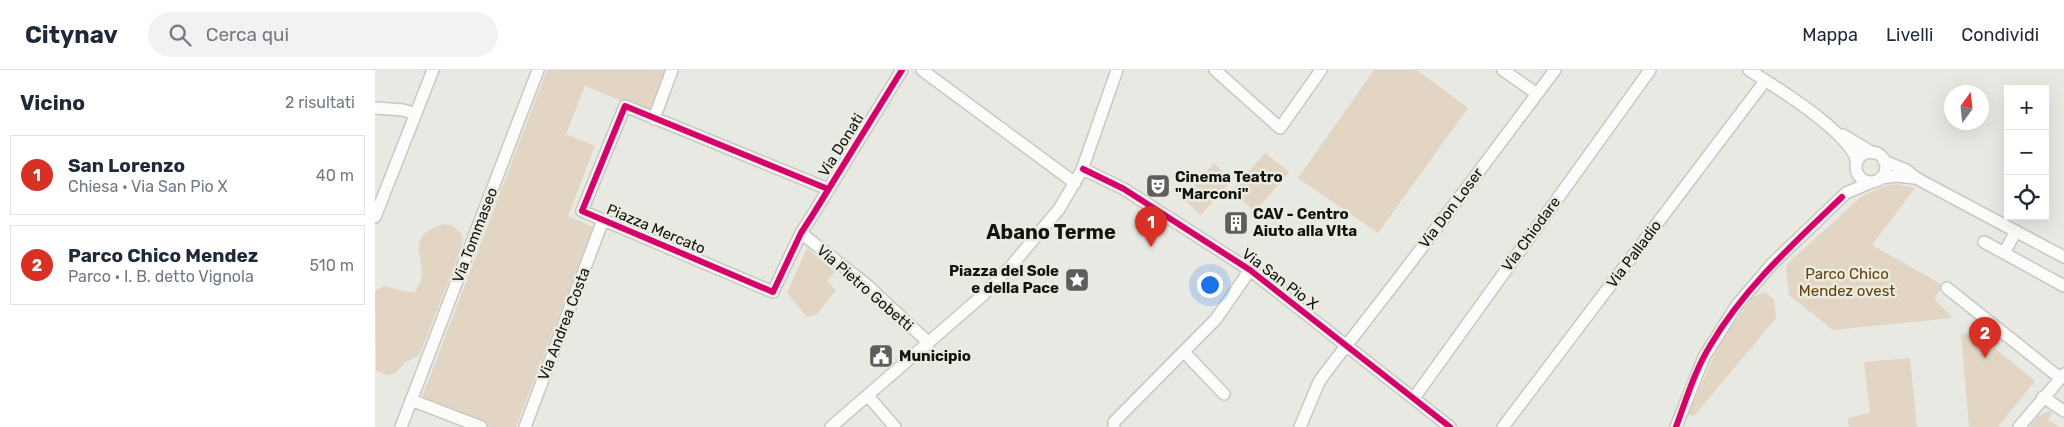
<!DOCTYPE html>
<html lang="it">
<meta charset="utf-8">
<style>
body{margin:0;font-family:Rubik,sans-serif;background:#f2f2f3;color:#1f2937}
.controls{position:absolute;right:15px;top:15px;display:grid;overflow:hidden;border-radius:0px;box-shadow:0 5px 20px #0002}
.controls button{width:45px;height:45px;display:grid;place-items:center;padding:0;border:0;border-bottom:1px solid #e0e1e3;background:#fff;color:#1f2937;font:25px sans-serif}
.compass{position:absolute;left:1569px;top:15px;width:45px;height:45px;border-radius:50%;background:#fff;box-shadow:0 5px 20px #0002;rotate:15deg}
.you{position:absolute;left:834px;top:214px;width:18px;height:18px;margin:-12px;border:4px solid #fff;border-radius:50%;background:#1a73e8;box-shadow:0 0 0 8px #1a73e833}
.badge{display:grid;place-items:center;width:32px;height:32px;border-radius:50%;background:#d93025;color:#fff;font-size:16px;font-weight:700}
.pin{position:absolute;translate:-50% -41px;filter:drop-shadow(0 1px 2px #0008)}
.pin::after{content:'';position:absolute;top:26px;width:18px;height:15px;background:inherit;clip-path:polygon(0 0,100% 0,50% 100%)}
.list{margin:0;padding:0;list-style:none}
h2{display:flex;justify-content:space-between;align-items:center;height:65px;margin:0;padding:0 20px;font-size:21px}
h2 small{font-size:16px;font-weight:400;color:#747a83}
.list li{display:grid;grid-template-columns:32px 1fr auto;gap:15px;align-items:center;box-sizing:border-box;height:80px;margin:0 10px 10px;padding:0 10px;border:1px solid #e0e1e3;border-radius:0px}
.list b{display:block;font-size:19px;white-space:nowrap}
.list p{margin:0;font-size:16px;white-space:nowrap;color:#747a83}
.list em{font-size:16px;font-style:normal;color:#747a83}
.icon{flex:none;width:28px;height:28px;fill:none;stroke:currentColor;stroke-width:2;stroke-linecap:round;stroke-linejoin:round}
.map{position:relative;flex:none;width:1689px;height:357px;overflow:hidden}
header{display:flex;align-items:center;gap:30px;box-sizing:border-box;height:70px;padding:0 25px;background:#fff;border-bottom:1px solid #e0e1e3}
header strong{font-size:24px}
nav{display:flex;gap:28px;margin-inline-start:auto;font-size:18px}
.search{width:350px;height:45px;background:#f2f2f3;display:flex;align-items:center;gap:12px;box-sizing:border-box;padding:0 18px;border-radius:28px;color:#747a83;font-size:19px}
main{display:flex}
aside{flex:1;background:#fff}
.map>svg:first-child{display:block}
.green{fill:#e2d5c3}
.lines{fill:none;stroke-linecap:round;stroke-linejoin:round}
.minor-casing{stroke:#c7c7c3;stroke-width:14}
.minor{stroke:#fcfcfb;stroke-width:11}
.cycleway-casing{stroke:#eaece1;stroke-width:9}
.cycleway{stroke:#d6006c;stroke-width:6}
.labels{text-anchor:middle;stroke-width:5;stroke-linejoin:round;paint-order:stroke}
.street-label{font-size:15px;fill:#13130f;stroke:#eaece1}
.poi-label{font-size:15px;font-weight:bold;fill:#13130f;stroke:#eaece1;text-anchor:start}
.park-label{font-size:15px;fill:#66410a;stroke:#eaece1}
.district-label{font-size:20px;font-weight:bold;fill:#13130f;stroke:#eaece1}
</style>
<header>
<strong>Citynav</strong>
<div class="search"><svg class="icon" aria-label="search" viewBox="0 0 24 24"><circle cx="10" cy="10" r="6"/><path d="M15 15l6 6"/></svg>Cerca qui</div>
<nav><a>Mappa</a><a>Livelli</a><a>Condividi</a></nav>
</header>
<main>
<aside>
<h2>Vicino<small>2 risultati</small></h2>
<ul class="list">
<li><span class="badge">1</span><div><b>San Lorenzo</b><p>Chiesa · Via San Pio X</p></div><em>40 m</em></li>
<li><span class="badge">2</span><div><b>Parco Chico Mendez</b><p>Parco · I. B. detto Vignola</p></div><em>510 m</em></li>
</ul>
</aside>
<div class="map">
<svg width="1689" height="357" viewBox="0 0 1689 357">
<rect width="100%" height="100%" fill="#e9e9e4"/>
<path class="green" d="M172,0H290L274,42L210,16L191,64L220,76L193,146L218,157L141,357H115L46,330Z
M999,0H1042L1093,38L1003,163L923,108Z
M890,83L914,102L880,142L856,121Z
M839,93L857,110L826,145L808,129Z
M1522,114L1540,118L1497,175L1568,215L1559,229L1578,248L1458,260L1414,225L1411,201L1412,194L1487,126L1510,116Z
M70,154L78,156L88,165L86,179L45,284L30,293L19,304L12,305L1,301L0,221L9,216L33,222H39C63,197 19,168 70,154Z
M432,178L460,202L452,211L461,220L442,244L432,247L412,223Z
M1389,222L1399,229L1401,248L1319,346L1313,345L1340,283L1352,263L1378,227Z
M1586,263L1604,265L1660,311L1623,357H1594Z
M1535,288L1542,357H1474L1473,348L1495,343L1489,292Z
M1674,341L1677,343L1673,350L1685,357H1655L1661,347Z"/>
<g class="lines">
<defs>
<path id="minor" d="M547,0L700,113
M840,0L905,58L946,0
M1128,0L1162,24
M1374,0C1402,18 1475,62 1482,92
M0,38L28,40L41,44
M279,49L297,0
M1468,65L1498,83
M1481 97a15 15 0 1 1 30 0a15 15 0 1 1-30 0Z
M1509,91L1531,100L1541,108L1689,187
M708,99L749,119L875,200L1075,357
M1506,108L1522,106L1540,108
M453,119L250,36L207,141L398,222L426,163L437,146L527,0
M0,147L58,0
M426,163L492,215L554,273
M1609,172L1689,216
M1629,183L1641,161
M1572,218L1685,308
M809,282L849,324
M493,326L520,357
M1668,327L1689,341
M1039,328L1275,0
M36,330L106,357
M26,357L163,0
M150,357L228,150
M456,357L607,226L637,195L684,139L707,100L742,0
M739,357V352L841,249L875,200
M925,357L944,312L951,302L1033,196L1180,0
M1128,357L1390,11
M1301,357L1329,287L1362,235L1397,194L1471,123L1497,112
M1644,357L1689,304"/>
</defs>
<use href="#minor" class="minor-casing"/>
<use href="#minor" class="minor"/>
<defs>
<path id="cycleway" d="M708,99L749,119L875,200L1075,357
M453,119L250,36L207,141L398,222L426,163L437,146L527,0
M1301,357C1311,330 1320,300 1335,276C1369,218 1419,173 1467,127"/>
</defs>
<use href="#cycleway" class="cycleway-casing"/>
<use href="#cycleway" class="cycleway"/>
</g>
<defs>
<symbol id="theatre-square" viewBox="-11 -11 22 22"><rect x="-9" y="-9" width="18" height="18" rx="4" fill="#5e5e5a" stroke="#eaece1"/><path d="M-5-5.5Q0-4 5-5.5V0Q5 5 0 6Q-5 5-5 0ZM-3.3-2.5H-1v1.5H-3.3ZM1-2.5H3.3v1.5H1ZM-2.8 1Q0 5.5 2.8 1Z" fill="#fff"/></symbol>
<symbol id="building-square" viewBox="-11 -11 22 22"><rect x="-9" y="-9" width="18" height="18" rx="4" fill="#5e5e5a" stroke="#eaece1"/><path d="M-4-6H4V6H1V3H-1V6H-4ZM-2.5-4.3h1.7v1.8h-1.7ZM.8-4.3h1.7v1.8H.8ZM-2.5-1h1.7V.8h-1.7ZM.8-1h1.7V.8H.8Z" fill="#fff"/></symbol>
<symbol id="sight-square" viewBox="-11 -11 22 22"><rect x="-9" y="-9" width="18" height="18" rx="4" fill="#5e5e5a" stroke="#eaece1"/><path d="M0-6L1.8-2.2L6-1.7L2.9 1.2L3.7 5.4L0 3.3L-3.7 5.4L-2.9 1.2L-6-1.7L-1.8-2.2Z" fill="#fff"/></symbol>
<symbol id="civic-square" viewBox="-11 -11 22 22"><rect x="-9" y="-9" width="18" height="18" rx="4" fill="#5e5e5a" stroke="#eaece1"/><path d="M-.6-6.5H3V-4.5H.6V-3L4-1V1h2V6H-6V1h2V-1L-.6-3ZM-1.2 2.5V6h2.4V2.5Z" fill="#fff"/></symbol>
</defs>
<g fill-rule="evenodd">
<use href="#theatre-square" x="769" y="102" width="28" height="28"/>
<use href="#building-square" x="847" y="139" width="28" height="28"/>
<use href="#sight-square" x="688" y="196" width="28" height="28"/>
<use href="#civic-square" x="492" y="272" width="28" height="28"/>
</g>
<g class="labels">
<g class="street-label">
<text transform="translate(466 75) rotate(-58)" y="5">Via Donati</text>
<text transform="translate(1076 138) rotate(-53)" y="5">Via Don Loser</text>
<text transform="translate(281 159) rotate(23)" y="5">Piazza Mercato</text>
<text transform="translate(1156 164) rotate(-54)" y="5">Via Chiodare</text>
<text transform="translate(100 165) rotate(-69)" y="5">Via Tommaseo</text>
<text transform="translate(1259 184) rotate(-53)" y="5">Via Palladio</text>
<text transform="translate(905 209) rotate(37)" y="5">Via San Pio X</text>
<text transform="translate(490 218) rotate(41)" y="5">Via Pietro Gobetti</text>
<text transform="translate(189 254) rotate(-69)" y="5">Via Andrea Costa</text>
</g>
<g class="poi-label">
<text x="800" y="112">Cinema Teatro<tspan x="800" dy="17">"Marconi"</tspan></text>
<text x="878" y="149">CAV - Centro<tspan x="878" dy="17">Aiuto alla VIta</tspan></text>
<text x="684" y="206" text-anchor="end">Piazza del Sole<tspan x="684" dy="17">e della Pace</tspan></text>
<text x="524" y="291">Municipio</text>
</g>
<g class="park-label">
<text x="1472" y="209">Parco Chico<tspan x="1472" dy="17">Mendez ovest</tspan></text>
</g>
<g class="district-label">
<text x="676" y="169">Abano Terme</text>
</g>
</g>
</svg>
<div class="controls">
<button>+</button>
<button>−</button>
<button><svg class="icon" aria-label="locate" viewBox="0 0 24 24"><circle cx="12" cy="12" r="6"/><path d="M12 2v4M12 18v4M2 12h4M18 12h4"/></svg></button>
</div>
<svg class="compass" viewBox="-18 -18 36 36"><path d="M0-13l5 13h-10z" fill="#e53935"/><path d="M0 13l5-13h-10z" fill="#747a83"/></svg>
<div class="you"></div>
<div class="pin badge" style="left:776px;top:177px">1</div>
<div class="pin badge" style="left:1610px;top:288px">2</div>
</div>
</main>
